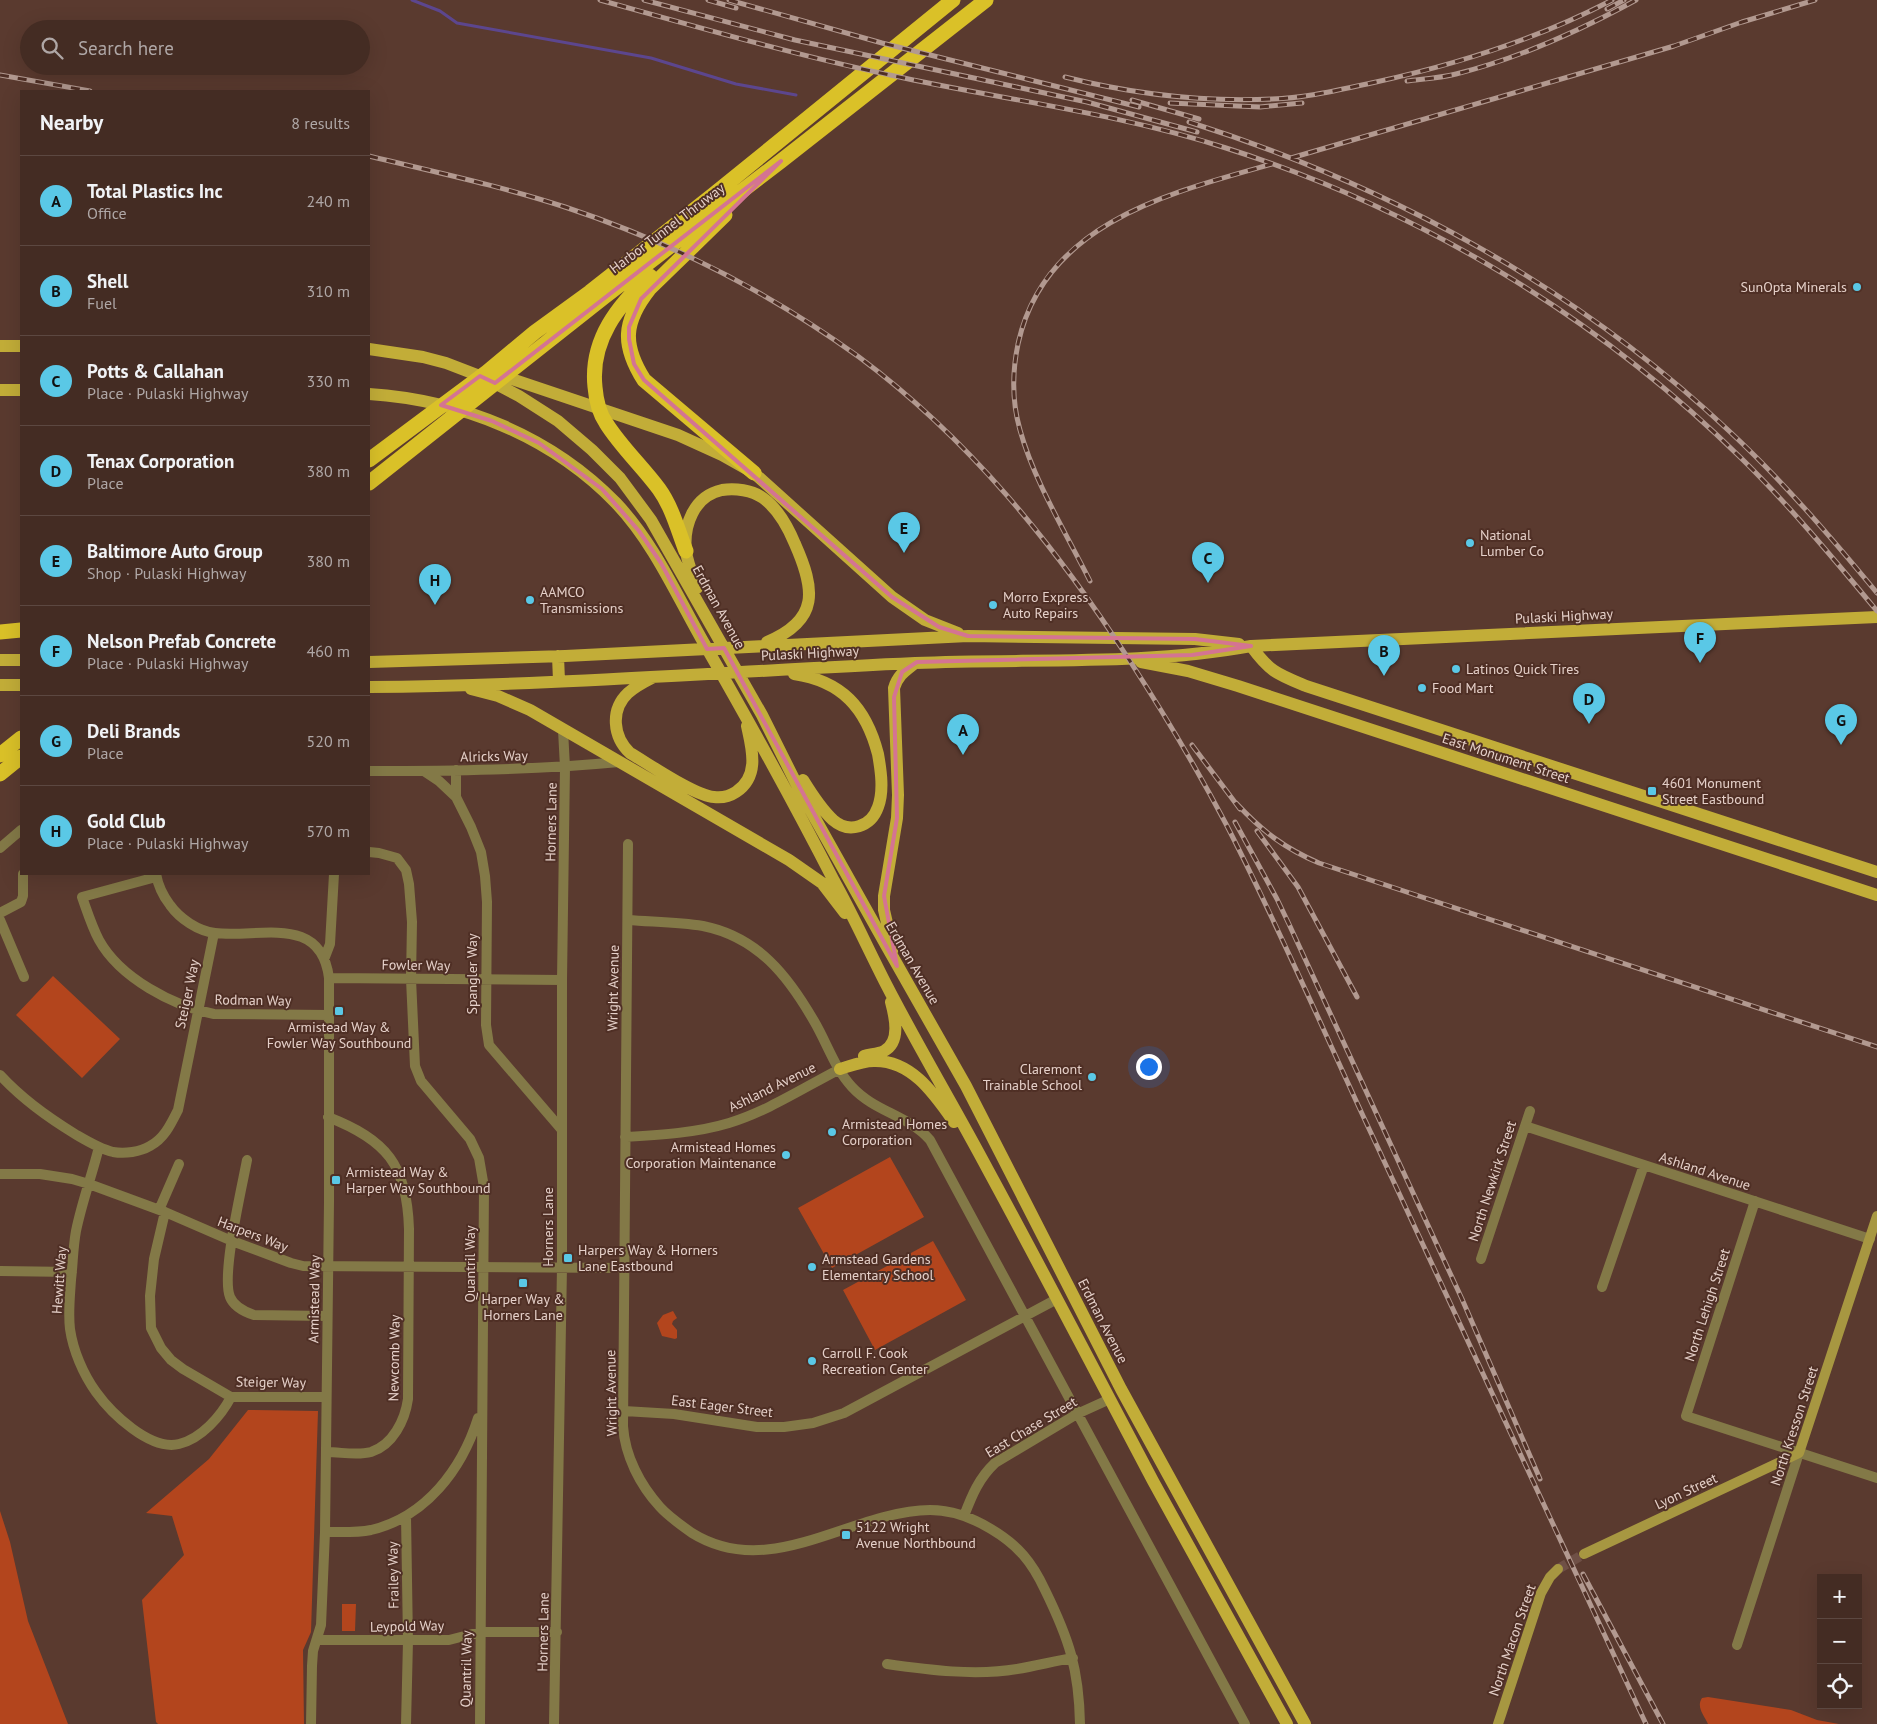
<!DOCTYPE html>
<meta charset="utf-8">
<style>
body{margin:0;font-family:"PT Sans",sans-serif;background:#4e3830;color:#f1f3f6}
.controls{position:absolute;right:15px;bottom:15px;display:grid;overflow:hidden;border-radius:0px;box-shadow:0 5px 20px #0002}
.controls button{width:45px;height:45px;display:grid;place-items:center;padding:0;border:0;border-bottom:1px solid #5c4841;background:#442c23;color:#f1f3f6;font:25px sans-serif}
.you{position:absolute;left:1148px;top:1066px;width:18px;height:18px;margin:-12px;border:4px solid #fff;border-radius:50%;background:#1a73e8;box-shadow:0 0 0 8px #1a73e833}
.badge{display:grid;place-items:center;width:32px;height:32px;border-radius:50%;background:#5ac8e6;color:#111;font-size:16px;font-weight:700}
.pin{position:absolute;translate:-50% -41px;filter:drop-shadow(0 1px 2px #0008)}
.pin::after{content:'';position:absolute;top:26px;width:18px;height:15px;background:inherit;clip-path:polygon(0 0,100% 0,50% 100%)}
.list{margin:0;padding:0;list-style:none}
h2{display:flex;justify-content:space-between;align-items:center;height:65px;margin:0;padding:0 20px;font-size:21px}
h2 small{font-size:16px;font-weight:400;color:#afa7a6}
.list li{display:grid;grid-template-columns:32px 1fr auto;gap:15px;align-items:center;box-sizing:border-box;height:90px;padding:0 20px;border-top:1px solid #5c4841}
.list b{display:block;font-size:19px;white-space:nowrap}
.list p{margin:0;font-size:16px;white-space:nowrap;color:#afa7a6}
.list em{font-size:16px;font-style:normal;color:#afa7a6}
.icon{flex:none;width:28px;height:28px;fill:none;stroke:currentColor;stroke-width:2;stroke-linecap:round;stroke-linejoin:round}
.map{position:relative;flex:none;width:1877px;height:1724px;overflow:hidden}
.search{position:absolute;background:#442c23;box-shadow:0 5px 20px #0002;left:20px;top:20px;width:350px;height:55px;display:flex;align-items:center;gap:12px;box-sizing:border-box;padding:0 18px;border-radius:28px;color:#afa7a6;font-size:19px}
.panel{position:absolute;background:#442c23;box-shadow:0 5px 20px #0002;left:20px;top:90px;width:350px;height:785px;border-radius:0px}
.map>svg:first-child{display:block}
.green{fill:#b3451d}
.lines{fill:none;stroke-linecap:round;stroke-linejoin:round}
.stream{stroke:#5c468e;stroke-width:3}
.secondary-tunnel{stroke:#6f5046;stroke-width:10;stroke-dasharray:10 5;stroke-linecap:butt}
.street{stroke:#837947;stroke-width:10}
.secondary{stroke:#a79741;stroke-width:10}
.primary{stroke:#c2ad38;stroke-width:12}
.highway{stroke:#dac128;stroke-width:15}
.rail-casing{stroke:#b29990;stroke-width:5}
.rail{stroke:#4f2f25;stroke-width:3;stroke-dasharray:9;stroke-linecap:butt}
.marked{fill:none;stroke:#d47492;stroke-width:4;stroke-linejoin:round}
.poi-dot{fill:#5ac8e6;stroke:#4f2f25;stroke-width:2}
.labels{text-anchor:middle;stroke-width:4;stroke-linejoin:round;paint-order:stroke}
.street-label{font-size:14px;fill:#e5d0c9;stroke:#4f2f25}
.poi-label{font-size:14px;fill:#e5d0c9;stroke:#4f2f25;text-anchor:start}
</style>
<div class="map">
<svg width="1877" height="1724" viewBox="0 0 1877 1724">
<rect width="100%" height="100%" fill="#5a3a2f"/>
<path class="green" d="M53,976L120,1039L82,1078L16,1015Z
M890,1157L924,1217L832,1268L798,1208Z
M933,1241L966,1300L875,1350L843,1290Z
M673,1311L677,1318L673,1321L672,1324L677,1330V1338L675,1339L662,1336L657,1323L663,1315Z
M248,1410L318,1411L311,1632L303,1650L304,1724H158L156,1722L142,1600L184,1555L172,1516L146,1513L209,1459Z
M0,1511L10,1542L28,1621L68,1724H0Z
M342,1604H356L355,1631H342Z
M1708,1697L1791,1710L1817,1720L1839,1724H1708C1704,1715 1696,1707 1702,1698Z"/>
<g class="lines">
<path class="stream" d="M412,0L440,11L457,23L651,58L736,84L796,95"/>
<path class="secondary-tunnel" d="M1558,1569L1584,1554"/>
<path class="street" d="M369,771C452,771 535,770 619,762
M424,771L439,781L456,797L471,827L481,852L485,876L487,902L486,1025L489,1045L562,1130
M456,797V770
M628,844L623,1426C625,1456 640,1485 660,1507C669,1517 681,1525 692,1533C771,1582 850,1511 930,1510C952,1510 973,1518 991,1529C1018,1545 1032,1562 1045,1590C1069,1639 1079,1669 1080,1724
M0,848L21,830
M369,852L379,853L397,858L406,870L409,884L412,922L411,979L415,1066L421,1081L470,1139L479,1158L484,1187L480,1724
M156,874C158,885 163,896 170,905C180,919 198,931 215,933C260,938 321,914 329,978V1202L325,1532L321,1625L313,1651L312,1666L311,1724
M156,877L82,897C87,911 92,927 99,940C120,978 173,1006 214,1014L329,1015
M0,913L21,902L23,896V874
M0,920L24,977
M628,920C653,922 678,922 703,926C758,937 788,976 814,1021C827,1043 835,1069 852,1087C875,1112 908,1115 930,1140L1245,1724
M325,957L330,944L334,874
M329,978L562,980
M0,1075C22,1099 47,1117 75,1134C87,1141 100,1149 113,1152C125,1154 140,1152 150,1146C164,1139 171,1124 178,1110L214,933
M1525,1126L1870,1239
M625,1137C659,1135 696,1133 729,1123C768,1111 803,1088 840,1069
M99,1147C92,1175 82,1202 76,1231C73,1247 73,1263 71,1280C70,1296 68,1313 70,1329C73,1350 83,1374 96,1392C111,1413 150,1451 179,1444C201,1439 221,1416 231,1397
M247,1160C242,1187 221,1275 230,1297C234,1307 245,1312 254,1315L327,1316
M0,1174H40L72,1179L89,1184L165,1212L232,1241L291,1263L303,1266L625,1268
M1755,1201L1686,1416L1877,1478
M159,1210L179,1164
M165,1212L154,1259L150,1296L151,1328L161,1348L171,1360L183,1369L231,1397H326
M1481,1259L1530,1111
M0,1271L72,1272
M1602,1287L1644,1165
M624,1411L674,1414L757,1427H784L813,1423L844,1413L1057,1299
M327,1452C341,1452 357,1456 371,1452C393,1445 405,1420 408,1399L409,1229C407,1165 387,1140 328,1117
M964,1516C972,1495 979,1478 995,1463L1077,1414L1110,1399
M325,1532C340,1532 356,1533 371,1530C426,1517 462,1469 478,1418
M317,1640H449L480,1632H557
M1737,1645L1799,1453
M887,1664C929,1670 975,1676 1017,1669C1036,1666 1054,1661 1073,1658
M406,1724L408,1641L406,1516
M554,1724L562,1267V980L565,767L563,730"/>
<path class="secondary" d="M1584,1554L1799,1453L1877,1216
M1498,1724L1541,1593L1550,1577L1558,1569"/>
<path class="primary" d="M0,346H21
M369,349L423,357L446,363L485,378L519,396L558,421L592,450L620,478L651,520L762,715L802,795L886,945L966,1086L1121,1389L1305,1724
M497,374L678,435L722,455L754,473L892,597L925,620L958,633
M0,390H21
M369,394C461,400 551,436 616,503C653,542 675,592 701,638C747,718 792,799 834,881C853,915 869,951 887,986C919,1048 955,1108 988,1170C1044,1273 1098,1377 1153,1481C1197,1562 1242,1643 1287,1724
M697,588C693,576 688,564 686,552C683,525 694,496 722,490C735,488 752,490 763,498C777,508 788,527 795,544C815,589 820,620 767,642
M1251,646C1270,672 1277,674 1306,686L1877,872
M558,656L559,681
M0,660H21
M369,662L565,656L968,636L1195,639L1239,644
M1141,662L1188,671L1238,686L1877,895
M794,674C842,681 866,708 878,754C881,771 884,791 878,807C871,827 849,834 833,820C821,809 811,793 803,780
M652,678C644,682 635,687 628,693C610,710 613,737 630,753C649,764 695,796 714,797C722,798 730,796 736,792C760,776 752,749 747,726
M0,685H21
M369,687C551,686 733,671 915,663C1026,658 1142,666 1251,646L1877,617
M471,689L498,696L530,710L789,860L822,883L845,913
M893,949L884,910V896L897,818L898,795L894,688C898,675 905,671 915,663
M864,1056C870,1054 878,1054 884,1051C901,1042 895,1017 891,1002
M840,1069C850,1066 862,1061 874,1061C912,1060 935,1095 954,1122"/>
<path class="highway" d="M725,215L649,289C623,322 622,345 644,380L754,473
M650,276C618,305 590,340 595,387C596,399 599,413 606,423C621,447 642,466 659,489C672,507 678,530 686,551
M369,460L487,372L535,332L590,292L713,195L953,0
M369,483L604,297L781,161L986,0
M0,632L21,630
M0,755L21,738
M0,774L21,757"/>
<defs>
<path id="rail" d="M600,0C701,28 802,57 904,78C1012,101 1121,114 1226,148C1418,209 1597,316 1741,458C1790,506 1833,558 1877,611
M644,0L795,40L1087,102L1197,132
M708,0L736,8
M729,0L882,43L1139,107
M1607,9L1624,0
M0,75L90,91
M1065,77C1132,94 1202,102 1272,99C1307,98 1342,89 1376,82C1458,64 1538,39 1612,0
M1407,81C1423,79 1440,78 1456,74C1517,59 1581,30 1636,0
M1132,100L1199,119
M1170,103L1260,107L1302,103
M1189,122C1388,185 1575,286 1728,430C1782,480 1830,536 1877,593
M369,156C435,172 501,186 565,207C671,242 769,292 859,357C968,438 1054,544 1128,658C1163,712 1196,767 1226,824C1278,925 1323,1030 1371,1133C1463,1330 1554,1527 1646,1724
M1291,158L1674,46L1742,22L1815,0
M1090,581C1066,533 1034,481 1020,430C1012,402 1012,373 1018,344C1044,223 1169,193 1272,164
M1192,745L1240,809
M1236,803C1262,831 1284,848 1319,863L1877,1047
M1235,822L1277,899L1288,922L1462,1299L1540,1479
M1257,831L1298,887L1357,997
M1583,1574L1663,1724"/>
</defs>
<use href="#rail" class="rail-casing"/>
<use href="#rail" class="rail"/>
</g>
<path class="marked" d="M781,161L641,299L629,327V339L634,364L644,380L892,597L939,627L968,636L1195,639L1251,646L1192,655L917,662L902,672L894,697L897,818L884,896L897,966L724,648L707,649L661,563L639,531L602,489L539,443L492,421L441,405L480,376L495,383Z"/>
<g class="poi-dot">
<circle cx="1857" cy="287" r="5"/>
<circle cx="1470" cy="543" r="5"/>
<circle cx="530" cy="600" r="5"/>
<circle cx="993" cy="605" r="5"/>
<circle cx="1456" cy="669" r="5"/>
<circle cx="1422" cy="688" r="5"/>
<rect x="1647" y="786" width="10" height="10" rx="2.5"/>
<rect x="334" y="1006" width="10" height="10" rx="2.5"/>
<circle cx="1092" cy="1077" r="5"/>
<circle cx="832" cy="1132" r="5"/>
<circle cx="786" cy="1155" r="5"/>
<rect x="331" y="1175" width="10" height="10" rx="2.5"/>
<rect x="563" y="1253" width="10" height="10" rx="2.5"/>
<circle cx="812" cy="1267" r="5"/>
<rect x="518" y="1278" width="10" height="10" rx="2.5"/>
<circle cx="812" cy="1361" r="5"/>
<rect x="841" y="1530" width="10" height="10" rx="2.5"/>
</g>
<g class="labels">
<g class="street-label">
<text transform="translate(667 228) rotate(-37)" y="5">Harbor Tunnel Thruway</text>
<text transform="translate(719 607) rotate(61)" y="5">Erdman Avenue</text>
<text transform="translate(1564 616) rotate(-3)" y="5">Pulaski Highway</text>
<text transform="translate(810 653) rotate(-3)" y="5">Pulaski Highway</text>
<text transform="translate(494 756) rotate(-1)" y="5">Alricks Way</text>
<text transform="translate(1506 758) rotate(18)" y="5">East Monument Street</text>
<text transform="translate(551 822) rotate(-89)" y="5">Horners Lane</text>
<text transform="translate(913 963) rotate(60)" y="5">Erdman Avenue</text>
<text transform="translate(416 965) rotate(1)" y="5">Fowler Way</text>
<text transform="translate(472 974) rotate(-90)" y="5">Spangler Way</text>
<text transform="translate(613 988) rotate(-89)" y="5">Wright Avenue</text>
<text transform="translate(187 994) rotate(-78)" y="5">Steiger Way</text>
<text transform="translate(253 1000) rotate(1)" y="5">Rodman Way</text>
<text transform="translate(772 1087) rotate(-26)" y="5">Ashland Avenue</text>
<text transform="translate(1705 1171) rotate(18)" y="5">Ashland Avenue</text>
<text transform="translate(1492 1181) rotate(-72)" y="5">North Newkirk Street</text>
<text transform="translate(548 1227) rotate(-90)" y="5">Horners Lane</text>
<text transform="translate(253 1234) rotate(21)" y="5">Harpers Way</text>
<text transform="translate(470 1264) rotate(-90)" y="5">Quantril Way</text>
<text transform="translate(59 1280) rotate(-86)" y="5">Hewitt Way</text>
<text transform="translate(314 1299) rotate(-89)" y="5">Armistead Way</text>
<text transform="translate(1707 1305) rotate(-72)" y="5">North Lehigh Street</text>
<text transform="translate(1103 1321) rotate(63)" y="5">Erdman Avenue</text>
<text transform="translate(394 1358) rotate(-89)" y="5">Newcomb Way</text>
<text transform="translate(271 1382) rotate(1)" y="5">Steiger Way</text>
<text transform="translate(611 1393) rotate(-91)" y="5">Wright Avenue</text>
<text transform="translate(722 1406) rotate(7)" y="5">East Eager Street</text>
<text transform="translate(1794 1426) rotate(-72)" y="5">North Kresson Street</text>
<text transform="translate(1031 1427) rotate(-31)" y="5">East Chase Street</text>
<text transform="translate(1686 1491) rotate(-25)" y="5">Lyon Street</text>
<text transform="translate(393 1575) rotate(-91)" y="5">Frailey Way</text>
<text transform="translate(407 1626) rotate(-1)" y="5">Leypold Way</text>
<text transform="translate(543 1632) rotate(-89)" y="5">Horners Lane</text>
<text transform="translate(1512 1640) rotate(-71)" y="5">North Macon Street</text>
<text transform="translate(466 1669) rotate(-89)" y="5">Quantril Way</text>
</g>
<g class="poi-label">
<text x="1847" y="292" text-anchor="end">SunOpta Minerals</text>
<text x="1480" y="540">National<tspan x="1480" dy="16">Lumber Co</tspan></text>
<text x="540" y="597">AAMCO<tspan x="540" dy="16">Transmissions</tspan></text>
<text x="1003" y="602">Morro Express<tspan x="1003" dy="16">Auto Repairs</tspan></text>
<text x="1466" y="674">Latinos Quick Tires</text>
<text x="1432" y="693">Food Mart</text>
<text x="1662" y="788">4601 Monument<tspan x="1662" dy="16">Street Eastbound</tspan></text>
<text x="339" y="1032" text-anchor="middle">Armistead Way &amp;<tspan x="339" dy="16">Fowler Way Southbound</tspan></text>
<text x="1082" y="1074" text-anchor="end">Claremont<tspan x="1082" dy="16">Trainable School</tspan></text>
<text x="842" y="1129">Armistead Homes<tspan x="842" dy="16">Corporation</tspan></text>
<text x="776" y="1152" text-anchor="end">Armistead Homes<tspan x="776" dy="16">Corporation Maintenance</tspan></text>
<text x="346" y="1177">Armistead Way &amp;<tspan x="346" dy="16">Harper Way Southbound</tspan></text>
<text x="578" y="1255">Harpers Way &amp; Horners<tspan x="578" dy="16">Lane Eastbound</tspan></text>
<text x="822" y="1264">Armstead Gardens<tspan x="822" dy="16">Elementary School</tspan></text>
<text x="523" y="1304" text-anchor="middle">Harper Way &amp;<tspan x="523" dy="16">Horners Lane</tspan></text>
<text x="822" y="1358">Carroll F. Cook<tspan x="822" dy="16">Recreation Center</tspan></text>
<text x="856" y="1532">5122 Wright<tspan x="856" dy="16">Avenue Northbound</tspan></text>
</g>
</g>
</svg>
<div class="controls">
<button>+</button>
<button>−</button>
<button><svg class="icon" aria-label="locate" viewBox="0 0 24 24"><circle cx="12" cy="12" r="6"/><path d="M12 2v4M12 18v4M2 12h4M18 12h4"/></svg></button>
</div>
<div class="you"></div>
<div class="pin badge" style="left:963px;top:755px">A</div>
<div class="pin badge" style="left:1384px;top:676px">B</div>
<div class="pin badge" style="left:1208px;top:583px">C</div>
<div class="pin badge" style="left:1589px;top:724px">D</div>
<div class="pin badge" style="left:904px;top:553px">E</div>
<div class="pin badge" style="left:1700px;top:663px">F</div>
<div class="pin badge" style="left:1841px;top:745px">G</div>
<div class="pin badge" style="left:435px;top:605px">H</div>
<div class="search"><svg class="icon" aria-label="search" viewBox="0 0 24 24"><circle cx="10" cy="10" r="6"/><path d="M15 15l6 6"/></svg>Search here</div>
<section class="panel">
<h2>Nearby<small>8 results</small></h2>
<ul class="list">
<li><span class="badge">A</span><div><b>Total Plastics Inc</b><p>Office</p></div><em>240 m</em></li>
<li><span class="badge">B</span><div><b>Shell</b><p>Fuel</p></div><em>310 m</em></li>
<li><span class="badge">C</span><div><b>Potts &amp; Callahan</b><p>Place · Pulaski Highway</p></div><em>330 m</em></li>
<li><span class="badge">D</span><div><b>Tenax Corporation</b><p>Place</p></div><em>380 m</em></li>
<li><span class="badge">E</span><div><b>Baltimore Auto Group</b><p>Shop · Pulaski Highway</p></div><em>380 m</em></li>
<li><span class="badge">F</span><div><b>Nelson Prefab Concrete</b><p>Place · Pulaski Highway</p></div><em>460 m</em></li>
<li><span class="badge">G</span><div><b>Deli Brands</b><p>Place</p></div><em>520 m</em></li>
<li><span class="badge">H</span><div><b>Gold Club</b><p>Place · Pulaski Highway</p></div><em>570 m</em></li>
</ul>
</section>
</div>
